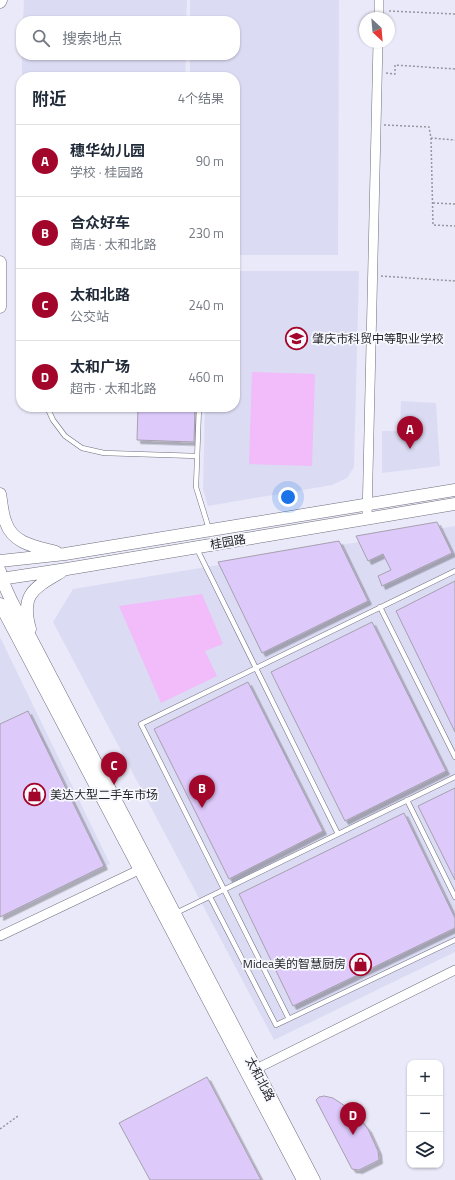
<!DOCTYPE html>
<html lang="zh">
<meta charset="utf-8">
<style>
body{margin:0;font-family:"Titillium Web","Noto Sans SC",sans-serif;background:#f2f2f3;color:#1f2937}
.controls{position:absolute;right:12px;bottom:12px;display:grid;overflow:hidden;border-radius:8px;box-shadow:0 1px 3px #0004}
.controls button{width:36px;height:36px;display:grid;place-items:center;padding:0;border:0;border-bottom:1px solid #e0e1e3;background:#fff;color:#1f2937;font:20px sans-serif}
.compass{position:absolute;left:359px;top:12px;width:36px;height:36px;border-radius:50%;background:#fff;box-shadow:0 1px 3px #0004;rotate:154deg}
.you{position:absolute;left:288px;top:497px;width:14px;height:14px;margin:-10px;border:3px solid #fff;border-radius:50%;background:#1a73e8;box-shadow:0 0 0 6px #1a73e833}
.badge{display:grid;place-items:center;width:26px;height:26px;border-radius:50%;background:#a3062b;color:#fff;font-size:13px;font-weight:700}
.pin{position:absolute;translate:-50% -33px;filter:drop-shadow(0 1px 2px #0008)}
.pin::after{content:'';position:absolute;top:21px;width:14px;height:12px;background:inherit;clip-path:polygon(0 0,100% 0,50% 100%)}
.list{margin:0;padding:0;list-style:none}
h2{display:flex;justify-content:space-between;align-items:center;height:52px;margin:0;padding:0 16px;font-size:17px}
h2 small{font-size:13px;font-weight:400;color:#747a83}
.list li{display:grid;grid-template-columns:26px 1fr auto;gap:12px;align-items:center;box-sizing:border-box;height:72px;padding:0 16px;border-top:1px solid #e0e1e3}
.list b{display:block;font-size:15px;white-space:nowrap}
.list p{margin:0;font-size:13px;white-space:nowrap;color:#747a83}
.list em{font-size:13px;font-style:normal;color:#747a83}
.icon{flex:none;width:22px;height:22px;fill:none;stroke:currentColor;stroke-width:2;stroke-linecap:round;stroke-linejoin:round}
.map{position:relative;flex:none;width:455px;height:1180px;overflow:hidden}
.search{position:absolute;background:#fff;box-shadow:0 1px 3px #0004;left:16px;top:16px;width:224px;height:44px;display:flex;align-items:center;gap:10px;box-sizing:border-box;padding:0 14px;border-radius:16px;color:#747a83;font-size:15px}
.panel{position:absolute;background:#fff;box-shadow:0 1px 3px #0004;left:16px;top:72px;width:224px;height:340px;border-radius:16px}
.map>svg:first-child{display:block}
.built{fill:#dbdcf3}
.green{fill:#f2bbf9}
.building{fill:#ddc9fa;stroke:#a6a0ae;filter:url(#shadow)}
.lines{fill:none;stroke-linecap:round;stroke-linejoin:round}
.lane-casing{stroke:#6f6f7d;stroke-width:5.5}
.street-casing{stroke:#6f6f7d;stroke-width:10}
.secondary-casing{stroke:#6f6f7d;stroke-width:13}
.path{stroke:#9696a1;stroke-width:1.5;stroke-dasharray:2 2;stroke-linecap:butt}
.lane{stroke:#fff;stroke-width:4.5}
.street{stroke:#fff;stroke-width:9}
.secondary{stroke:#fff;stroke-width:12}
.labels{text-anchor:middle;stroke-width:3.5;stroke-linejoin:round;paint-order:stroke}
.poi-label{font-size:12px;fill:#26262c;stroke:#f7f7fe;text-anchor:start}
.street-label{font-size:12px;fill:#26262c;stroke:#f7f7fe}
</style>
<div class="map">
<svg width="455" height="1180" viewBox="0 0 455 1180">
<defs>
<filter id="shadow"><feDropShadow dx="3.5" dy="3.5" stdDeviation="0" flood-color="#0004"/></filter>
</defs>
<rect width="100%" height="100%" fill="#e9e9f9"/>
<path class="built" d="M24,0H187L186,21H23Z
M190,0H339L338,255H235V77H190V55H235V21H190Z
M22,55H186L185,77H22Z
M235,271H359L354,467L347,478L332,485L208,506L203,489L205,407H235Z
M401,401L436,403L440,466L382,473V431H400Z
M455,526V952L274,1040L53,622L73,589Z
M0,637L110,864L0,917Z"/>
<path class="green" d="M252,372L315,374L312,466L249,464Z
M202,594L223,644L205,651L217,676L161,703L119,606Z"/>
<path class="building" d="M138,407H195L194,442L137,440Z
M437,522L452,553L382,586L378,576L391,570L383,554L368,561L356,536Z
M339,541L368,601L262,653L218,562Z
M455,581V732L396,611Z
M372,622L446,771L345,821L271,672Z
M248,682L323,831L229,879L154,729Z
M28,711L104,866L0,917V724Z
M455,788V880L418,806Z
M404,813L455,918V928L293,1006L239,894Z
M207,1077L261,1180H150L119,1123Z
M324,1096L333,1098L345,1106L358,1117L368,1129L374,1142L378,1151L379,1160L359,1170L352,1169L316,1100L319,1097Z"/>
<g class="lines">
<defs>
<path id="lane" d="M47,407L53,420L65,436L82,448L104,453L197,456
M199,407L196,487L209,529
M197,549L338,834
M380,607L455,757
M407,800L455,897
M210,897L276,1025L455,940
M176,913L455,777
M289,1019L141,724L455,571"/>
<path id="street" d="M379,18V0
M367,518L378,42
M0,936L145,867
M250,1072L455,970"/>
<path id="secondary" d="M0,2L1,0
M0,262V307
M0,494C2,504 2,514 6,523C13,544 37,547 56,552
M0,561L65,554L455,490
M0,571L1,578L11,600L314,1180
M0,579L67,569L455,504
M0,604L303,1180
M30,629C20,594 34,588 61,572"/>
</defs>
<use href="#lane" class="lane-casing"/>
<use href="#street" class="street-casing"/>
<use href="#secondary" class="secondary-casing"/>
<path class="path" d="M389,11L455,14
M386,73L395,74V65L455,69
M384,125L429,127L431,138L455,140
M431,138L433,225L455,226
M433,203L455,204
M381,276L455,281
M0,1129L18,1116"/>
<use href="#lane" class="lane"/>
<use href="#street" class="street"/>
<use href="#secondary" class="secondary"/>
</g>
<defs>
<symbol id="school-ring" viewBox="-11 -11 22 22"><circle r="9.5" fill="#f7f7fe" stroke="#a3062b" stroke-width="1.5"/><path d="M0-5L7-2L0 1L-7-2ZM-4 1L0 2.5L4 1V4Q0 6-4 4Z" fill="#a3062b"/></symbol>
<symbol id="shop-ring" viewBox="-11 -11 22 22"><circle r="9.5" fill="#f7f7fe" stroke="#a3062b" stroke-width="1.5"/><path d="M-5-2.5h2.3a2.7 3.5 0 0 1 5.4 0H5L5.5 6h-11ZM-1.5-2.5h3a1.5 2.3 0 0 0-3 0Z" fill="#a3062b"/></symbol>
</defs>
<g fill-rule="evenodd">
<use href="#school-ring" x="284" y="326" width="25" height="25"/>
<use href="#shop-ring" x="22" y="782" width="25" height="25"/>
<use href="#shop-ring" x="348" y="952" width="25" height="25"/>
</g>
<g class="labels">
<g class="poi-label">
<text x="312" y="343">肇庆市科贸中等职业学校</text>
<text x="50" y="799">美达大型二手车市场</text>
<text x="346" y="968" text-anchor="end">Midea美的智慧厨房</text>
</g>
<g class="street-label">
<text transform="translate(228 542) rotate(-10)" y="4">桂园路</text>
<text transform="translate(260 1079) rotate(62)" y="4">太和北路</text>
</g>
</g>
</svg>
<div class="controls">
<button>+</button>
<button>−</button>
<button><svg class="icon" aria-label="layers" viewBox="0 0 24 24"><path d="M12 4l9 5-9 5-9-5zM3 14l9 5 9-5"/></svg></button>
</div>
<svg class="compass" viewBox="-18 -18 36 36"><path d="M0-13l5 13h-10z" fill="#e53935"/><path d="M0 13l5-13h-10z" fill="#747a83"/></svg>
<div class="you"></div>
<div class="pin badge" style="left:410px;top:449px">A</div>
<div class="pin badge" style="left:202px;top:808px">B</div>
<div class="pin badge" style="left:114px;top:785px">C</div>
<div class="pin badge" style="left:353px;top:1135px">D</div>
<div class="search"><svg class="icon" aria-label="search" viewBox="0 0 24 24"><circle cx="10" cy="10" r="6"/><path d="M15 15l6 6"/></svg>搜索地点</div>
<section class="panel">
<h2>附近<small>4个结果</small></h2>
<ul class="list">
<li><span class="badge">A</span><div><b>穗华幼儿园</b><p>学校 · 桂园路</p></div><em>90 m</em></li>
<li><span class="badge">B</span><div><b>合众好车</b><p>商店 · 太和北路</p></div><em>230 m</em></li>
<li><span class="badge">C</span><div><b>太和北路</b><p>公交站</p></div><em>240 m</em></li>
<li><span class="badge">D</span><div><b>太和广场</b><p>超市 · 太和北路</p></div><em>460 m</em></li>
</ul>
</section>
</div>
